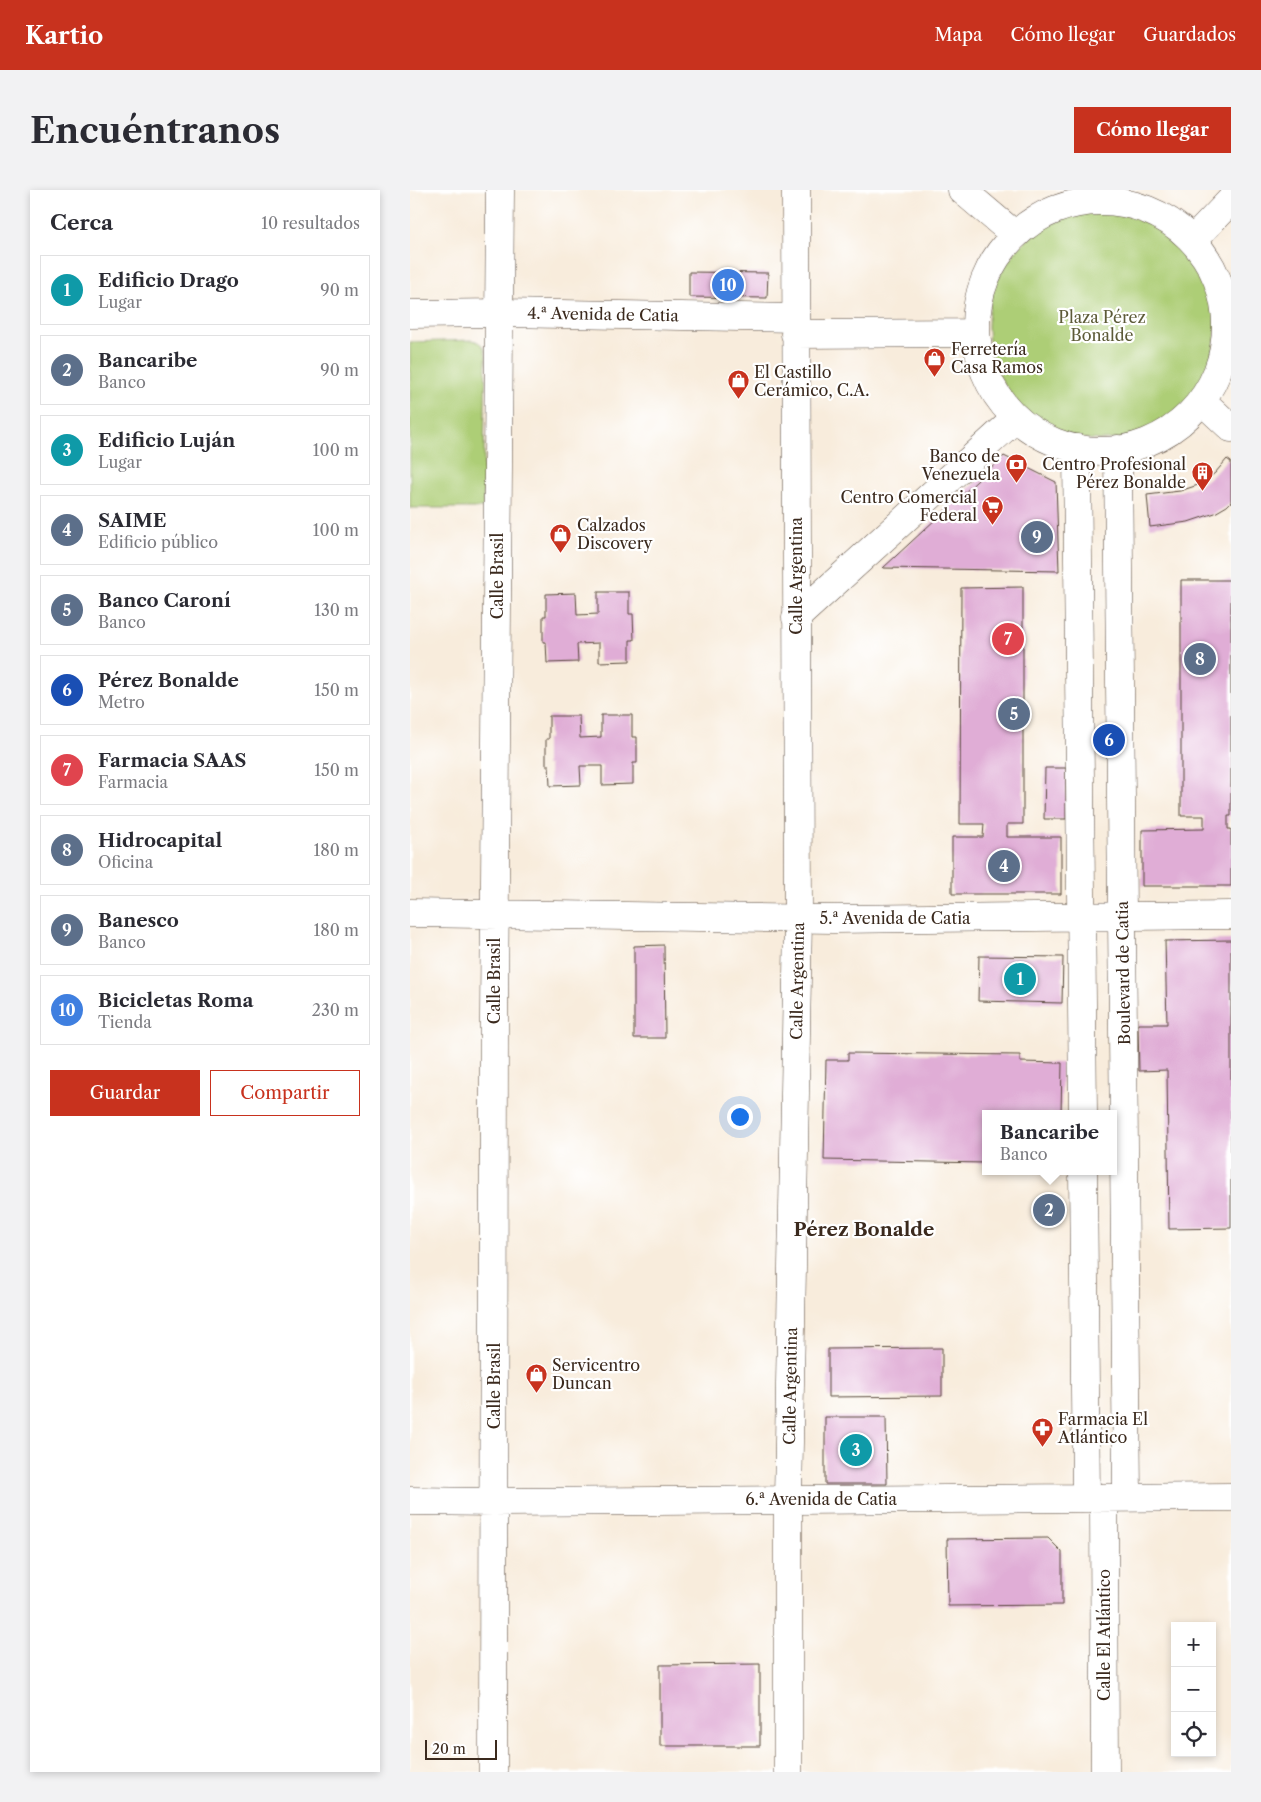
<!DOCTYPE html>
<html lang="es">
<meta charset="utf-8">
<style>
body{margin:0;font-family:"Libre Caslon Text",serif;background:#f2f2f3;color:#2b2b33}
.controls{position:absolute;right:15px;bottom:15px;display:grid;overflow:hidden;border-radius:0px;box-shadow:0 2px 8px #0003}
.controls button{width:45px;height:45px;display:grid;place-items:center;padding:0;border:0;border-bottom:1px solid #e1e1e2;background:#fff;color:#2b2b33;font:25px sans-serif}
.scale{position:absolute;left:15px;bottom:12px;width:72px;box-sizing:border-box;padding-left:5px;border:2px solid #3b2a1e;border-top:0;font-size:14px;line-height:18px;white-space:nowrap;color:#3b2a1e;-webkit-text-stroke:4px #fff;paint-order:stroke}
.you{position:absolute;left:329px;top:926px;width:18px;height:18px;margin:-12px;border:4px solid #fff;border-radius:50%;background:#1a73e8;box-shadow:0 0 0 8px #1a73e833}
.badge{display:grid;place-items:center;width:32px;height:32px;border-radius:50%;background:#c8321e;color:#fff;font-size:16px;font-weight:700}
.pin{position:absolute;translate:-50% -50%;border:2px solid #fff;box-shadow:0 1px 5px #0006}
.popup{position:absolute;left:572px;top:920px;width:135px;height:65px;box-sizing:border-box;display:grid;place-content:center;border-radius:0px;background:#fff;filter:drop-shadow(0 1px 4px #0005);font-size:16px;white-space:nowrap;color:#7c7c81}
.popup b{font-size:19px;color:#2b2b33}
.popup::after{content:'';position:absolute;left:50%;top:100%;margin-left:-10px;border:10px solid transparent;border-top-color:#fff}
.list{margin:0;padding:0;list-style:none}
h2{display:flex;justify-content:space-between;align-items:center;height:65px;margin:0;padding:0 20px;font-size:21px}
h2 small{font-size:16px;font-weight:400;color:#7c7c81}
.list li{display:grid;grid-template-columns:32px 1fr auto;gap:15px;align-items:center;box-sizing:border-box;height:70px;margin:0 10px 10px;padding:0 10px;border:1px solid #e1e1e2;border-radius:0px}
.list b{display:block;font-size:19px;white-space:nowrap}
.list p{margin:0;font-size:16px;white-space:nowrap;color:#7c7c81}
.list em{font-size:16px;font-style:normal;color:#7c7c81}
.actions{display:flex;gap:10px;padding:15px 20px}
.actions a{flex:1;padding:11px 0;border:1px solid #c8321e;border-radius:0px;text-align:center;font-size:18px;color:#c8321e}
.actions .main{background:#c8321e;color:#fff}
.icon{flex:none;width:28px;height:28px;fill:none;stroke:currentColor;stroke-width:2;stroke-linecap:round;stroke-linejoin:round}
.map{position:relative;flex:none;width:821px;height:1582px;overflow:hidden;border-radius:0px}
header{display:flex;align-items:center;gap:30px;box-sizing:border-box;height:70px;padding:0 25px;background:#c8321e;color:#fff}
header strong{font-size:24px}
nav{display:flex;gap:28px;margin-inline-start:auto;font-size:18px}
.intro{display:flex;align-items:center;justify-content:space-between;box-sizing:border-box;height:120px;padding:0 30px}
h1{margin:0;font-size:35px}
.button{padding:12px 22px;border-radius:0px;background:#c8321e;color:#fff;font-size:18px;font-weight:700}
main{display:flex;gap:30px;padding:0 30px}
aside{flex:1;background:#fff;border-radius:0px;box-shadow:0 2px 8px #0003}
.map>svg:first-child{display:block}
.green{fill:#adce76;stroke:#747c4a}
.building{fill:#e0add6}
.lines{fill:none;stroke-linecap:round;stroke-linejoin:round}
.minor-casing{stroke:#57473a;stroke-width:29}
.minor{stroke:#fff;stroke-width:28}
.labels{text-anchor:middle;stroke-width:4.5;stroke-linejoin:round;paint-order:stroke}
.street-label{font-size:16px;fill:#3b2a1e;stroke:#fff}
.park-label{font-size:16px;fill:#5d5b38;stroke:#fff}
.poi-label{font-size:16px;fill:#3b2a1e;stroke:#fff;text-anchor:start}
.quarter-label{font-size:19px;font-weight:bold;fill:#3b2a1e;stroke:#fff}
</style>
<header>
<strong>Kartio</strong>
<nav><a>Mapa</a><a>Cómo llegar</a><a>Guardados</a></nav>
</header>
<div class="intro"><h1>Encuéntranos</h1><a class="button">Cómo llegar</a></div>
<main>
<aside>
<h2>Cerca<small>10 resultados</small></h2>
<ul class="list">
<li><span class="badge" style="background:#0f9aa8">1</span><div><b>Edificio Drago</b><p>Lugar</p></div><em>90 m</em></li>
<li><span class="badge" style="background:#5c6f8a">2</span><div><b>Bancaribe</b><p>Banco</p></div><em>90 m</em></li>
<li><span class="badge" style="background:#0f9aa8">3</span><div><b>Edificio Luján</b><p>Lugar</p></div><em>100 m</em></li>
<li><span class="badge" style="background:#5c6f8a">4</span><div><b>SAIME</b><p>Edificio público</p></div><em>100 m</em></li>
<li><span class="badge" style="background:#5c6f8a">5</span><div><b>Banco Caroní</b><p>Banco</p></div><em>130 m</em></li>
<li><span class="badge" style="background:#1a4fb4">6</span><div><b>Pérez Bonalde</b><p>Metro</p></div><em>150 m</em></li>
<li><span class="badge" style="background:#e0444e">7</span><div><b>Farmacia SAAS</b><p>Farmacia</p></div><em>150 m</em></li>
<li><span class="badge" style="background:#5c6f8a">8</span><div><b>Hidrocapital</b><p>Oficina</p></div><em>180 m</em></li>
<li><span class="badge" style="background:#5c6f8a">9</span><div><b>Banesco</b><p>Banco</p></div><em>180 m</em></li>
<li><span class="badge" style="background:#3f7fe0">10</span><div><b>Bicicletas Roma</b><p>Tienda</p></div><em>230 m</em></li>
</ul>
<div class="actions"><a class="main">Guardar</a><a>Compartir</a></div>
</aside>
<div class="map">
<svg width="821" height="1582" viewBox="0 0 821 1582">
<rect width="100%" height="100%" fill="#fff"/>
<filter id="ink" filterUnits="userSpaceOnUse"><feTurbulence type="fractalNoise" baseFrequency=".02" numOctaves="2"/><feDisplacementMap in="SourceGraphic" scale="10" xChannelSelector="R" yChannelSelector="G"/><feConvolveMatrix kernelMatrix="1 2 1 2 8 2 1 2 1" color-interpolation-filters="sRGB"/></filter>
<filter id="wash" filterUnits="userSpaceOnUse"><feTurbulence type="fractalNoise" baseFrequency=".0096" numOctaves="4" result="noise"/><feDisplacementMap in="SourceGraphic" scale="20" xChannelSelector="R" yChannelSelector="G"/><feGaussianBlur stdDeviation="1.12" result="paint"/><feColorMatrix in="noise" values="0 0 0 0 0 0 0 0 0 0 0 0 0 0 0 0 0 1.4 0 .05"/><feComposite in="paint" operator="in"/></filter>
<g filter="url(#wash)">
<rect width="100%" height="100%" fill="#f8ecdc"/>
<path class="green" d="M578 136a114 114 0 1 1 228 0a114 114 0 1 1-228 0Z
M63,150C72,153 75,157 76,167L73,318H0V152Z"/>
<g id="blocks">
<path class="building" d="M279,82L358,83L357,108L279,107Z
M594,266L646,292L649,381L473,378Z
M817,269L821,272V312L817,316L805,323L778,332L740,337L737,305L770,301L791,294L805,283Z
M771,390H821V626H818V639H821V696H732V640L794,639V626H771Z
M613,397V634H597V647H651V704H542V647H573L574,634H550L551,398Z
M188,402H219V424H223L224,450H220V471L189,472V453L167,454L168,472L137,473L136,452H133V426H136V404L166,403L167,425L188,424Z
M191,525H222V547H227V573H223V594L192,595V576H170L171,595L140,596L139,575H136V549H139V526H169L170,548L191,547Z
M635,578H656V629H634Z
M821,750V1038L759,1039L757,880L729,881L728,834H757L755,751Z
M254,755L255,848H224V756Z
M569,766L653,767L652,813L568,811Z
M438,863L610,865V872L652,873L651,924H575V973L414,970L416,870H438Z
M532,1158V1206L418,1207V1159Z
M415,1227H476L477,1294H415Z
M638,1348L652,1362V1415L538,1416L537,1349Z
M350,1474V1556H250V1475Z"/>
</g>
</g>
<g filter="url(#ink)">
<use href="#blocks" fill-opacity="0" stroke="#57473a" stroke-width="1"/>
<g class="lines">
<defs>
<path id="minor" d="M552,0L605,45
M566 136a125 125 0 1 1 250 0a125 125 0 1 1-250 0Z
M783,50L821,10
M0,124L89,123L386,128
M385,144L565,143
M792,211L821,238
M667,258L673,924
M708,259L717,1307
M386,428L606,228
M0,723L424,729L821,725
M673,981L676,1308
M694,1308L695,1582
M0,1311L84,1312L821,1307
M83,1582L84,829L90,0
M378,1582V1310L388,729L386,0"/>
</defs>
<use href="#minor" class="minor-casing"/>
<use href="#minor" class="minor"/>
</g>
</g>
<defs>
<symbol id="shop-pin" viewBox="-11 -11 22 30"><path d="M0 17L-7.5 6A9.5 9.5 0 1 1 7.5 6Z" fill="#c8321e" stroke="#fff"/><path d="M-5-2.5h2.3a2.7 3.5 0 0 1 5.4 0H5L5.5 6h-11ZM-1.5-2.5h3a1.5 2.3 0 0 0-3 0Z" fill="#fff"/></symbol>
<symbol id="bank-pin" viewBox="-11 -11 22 30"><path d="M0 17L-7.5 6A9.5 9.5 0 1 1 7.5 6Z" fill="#c8321e" stroke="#fff"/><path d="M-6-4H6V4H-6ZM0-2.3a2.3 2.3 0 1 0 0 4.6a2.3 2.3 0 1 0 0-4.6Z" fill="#fff"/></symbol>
<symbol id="building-pin" viewBox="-11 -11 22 30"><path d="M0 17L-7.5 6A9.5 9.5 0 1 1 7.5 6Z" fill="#c8321e" stroke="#fff"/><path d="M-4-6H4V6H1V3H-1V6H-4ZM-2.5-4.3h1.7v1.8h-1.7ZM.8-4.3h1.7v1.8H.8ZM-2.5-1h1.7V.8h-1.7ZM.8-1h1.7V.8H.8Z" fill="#fff"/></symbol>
<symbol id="supermarket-pin" viewBox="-11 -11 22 30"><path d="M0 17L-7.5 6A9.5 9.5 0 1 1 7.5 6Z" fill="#c8321e" stroke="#fff"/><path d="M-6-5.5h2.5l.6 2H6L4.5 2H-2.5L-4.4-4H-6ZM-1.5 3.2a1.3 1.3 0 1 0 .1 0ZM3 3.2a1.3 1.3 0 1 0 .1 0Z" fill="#fff"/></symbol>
<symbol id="pharmacy-pin" viewBox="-11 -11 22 30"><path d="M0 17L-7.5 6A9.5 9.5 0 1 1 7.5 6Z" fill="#c8321e" stroke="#fff"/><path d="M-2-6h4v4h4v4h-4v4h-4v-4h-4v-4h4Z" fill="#fff"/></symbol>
</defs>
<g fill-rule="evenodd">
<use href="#shop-pin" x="512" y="156" width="25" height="34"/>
<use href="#shop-pin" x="316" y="178" width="25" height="34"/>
<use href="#bank-pin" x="594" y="262" width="25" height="34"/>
<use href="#building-pin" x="780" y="270" width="25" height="34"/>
<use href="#supermarket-pin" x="570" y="304" width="25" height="34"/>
<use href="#shop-pin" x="138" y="332" width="25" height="34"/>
<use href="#shop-pin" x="114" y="1172" width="25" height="34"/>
<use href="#pharmacy-pin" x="620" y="1226" width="25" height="34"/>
</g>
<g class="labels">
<g class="street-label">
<text transform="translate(193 124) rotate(1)" y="6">4.ª Avenida de Catia</text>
<text transform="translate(87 386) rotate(-90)" y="6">Calle Brasil</text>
<text transform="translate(386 386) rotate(-90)" y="6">Calle Argentina</text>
<text x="485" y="734">5.ª Avenida de Catia</text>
<text transform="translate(713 783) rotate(-91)" y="6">Boulevard de Catia</text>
<text transform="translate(84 791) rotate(-90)" y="6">Calle Brasil</text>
<text transform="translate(387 791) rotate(-89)" y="6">Calle Argentina</text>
<text transform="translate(84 1196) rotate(-90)" y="6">Calle Brasil</text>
<text transform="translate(380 1196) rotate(-89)" y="6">Calle Argentina</text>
<text x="411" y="1315">6.ª Avenida de Catia</text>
<text transform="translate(694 1445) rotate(-90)" y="6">Calle El Atlántico</text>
</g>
<g class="park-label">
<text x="692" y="133">Plaza Pérez<tspan x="692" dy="18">Bonalde</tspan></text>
</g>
<g class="poi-label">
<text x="541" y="165">Ferretería<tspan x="541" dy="18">Casa Ramos</tspan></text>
<text x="344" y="188">El Castillo<tspan x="344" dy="18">Cerámico, C.A.</tspan></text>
<text x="590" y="272" text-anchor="end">Banco de<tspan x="590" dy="18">Venezuela</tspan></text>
<text x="776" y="280" text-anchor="end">Centro Profesional<tspan x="776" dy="18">Pérez Bonalde</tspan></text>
<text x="567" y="313" text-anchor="end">Centro Comercial<tspan x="567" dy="18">Federal</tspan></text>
<text x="167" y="341">Calzados<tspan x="167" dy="18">Discovery</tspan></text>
<text x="142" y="1181">Servicentro<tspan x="142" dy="18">Duncan</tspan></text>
<text x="648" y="1235">Farmacia El<tspan x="648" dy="18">Atlántico</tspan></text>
</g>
<g class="quarter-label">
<text x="454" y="1046">Pérez Bonalde</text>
</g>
</g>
</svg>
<div class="controls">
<button>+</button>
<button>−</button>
<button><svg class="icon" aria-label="locate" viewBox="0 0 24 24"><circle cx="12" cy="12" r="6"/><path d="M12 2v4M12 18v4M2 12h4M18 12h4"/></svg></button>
</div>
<div class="scale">20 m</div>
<div class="you"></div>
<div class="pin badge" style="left:610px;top:789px;background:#0f9aa8">1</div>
<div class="pin badge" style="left:639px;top:1020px;background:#5c6f8a">2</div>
<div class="popup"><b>Bancaribe</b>Banco</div>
<div class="pin badge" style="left:446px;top:1260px;background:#0f9aa8">3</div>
<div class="pin badge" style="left:594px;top:676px;background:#5c6f8a">4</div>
<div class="pin badge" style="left:604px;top:524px;background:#5c6f8a">5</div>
<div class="pin badge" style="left:699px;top:550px;background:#1a4fb4">6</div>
<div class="pin badge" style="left:598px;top:449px;background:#e0444e">7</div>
<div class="pin badge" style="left:790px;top:469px;background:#5c6f8a">8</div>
<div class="pin badge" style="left:627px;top:347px;background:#5c6f8a">9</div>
<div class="pin badge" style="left:318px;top:95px;background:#3f7fe0">10</div>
</div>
</main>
